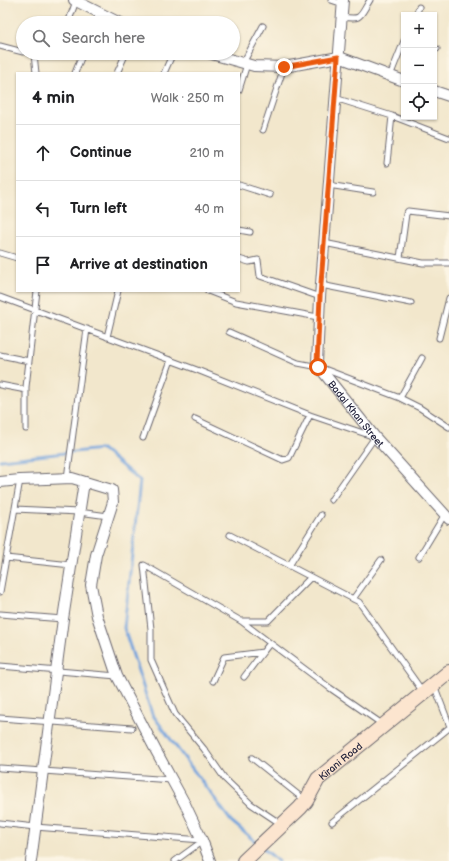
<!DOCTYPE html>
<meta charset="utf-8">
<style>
body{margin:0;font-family:"Balsamiq Sans",sans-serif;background:#f2f2f2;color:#202124}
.controls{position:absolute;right:12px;top:12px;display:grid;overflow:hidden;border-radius:0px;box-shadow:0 1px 3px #0004}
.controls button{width:36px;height:36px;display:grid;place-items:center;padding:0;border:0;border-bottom:1px solid #e0e0e0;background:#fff;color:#202124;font:20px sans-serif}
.stop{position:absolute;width:12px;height:12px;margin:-9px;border:3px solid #ea580c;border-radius:50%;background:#fff}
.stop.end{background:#ea580c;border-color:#fff;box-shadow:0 1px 4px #0008}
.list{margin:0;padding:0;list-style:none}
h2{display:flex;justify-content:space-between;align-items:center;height:52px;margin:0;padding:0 16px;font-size:17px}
h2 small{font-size:13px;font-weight:400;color:#757577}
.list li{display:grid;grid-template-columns:26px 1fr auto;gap:12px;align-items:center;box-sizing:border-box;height:56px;padding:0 16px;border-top:1px solid #e0e0e0}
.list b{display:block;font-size:15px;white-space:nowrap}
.list em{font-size:13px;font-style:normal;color:#757577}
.icon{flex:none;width:22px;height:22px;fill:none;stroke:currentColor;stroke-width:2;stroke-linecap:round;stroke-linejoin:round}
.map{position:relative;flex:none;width:449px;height:861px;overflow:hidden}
.search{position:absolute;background:#fff;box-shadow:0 1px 3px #0004;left:16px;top:16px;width:224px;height:44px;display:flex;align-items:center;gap:10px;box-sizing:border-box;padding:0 14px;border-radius:22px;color:#757577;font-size:15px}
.panel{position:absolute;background:#fff;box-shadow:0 1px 3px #0004;left:16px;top:72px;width:224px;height:220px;border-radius:0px}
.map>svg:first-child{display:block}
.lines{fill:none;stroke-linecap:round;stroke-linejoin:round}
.stream{stroke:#72a2dc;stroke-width:3}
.lane-casing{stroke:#6b676e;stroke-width:7}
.street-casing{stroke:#6b676e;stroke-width:12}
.secondary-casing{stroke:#6b676e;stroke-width:16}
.lane{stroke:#fff;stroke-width:5}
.street{stroke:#fff;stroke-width:10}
.secondary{stroke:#fce5cf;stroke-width:14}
.route{stroke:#ea580c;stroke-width:5}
.labels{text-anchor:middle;stroke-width:4;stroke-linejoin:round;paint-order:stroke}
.street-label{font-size:10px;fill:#22223b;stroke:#fcf5e5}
</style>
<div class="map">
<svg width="449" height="861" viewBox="0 0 449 861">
<rect width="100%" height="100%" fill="#fcf5e5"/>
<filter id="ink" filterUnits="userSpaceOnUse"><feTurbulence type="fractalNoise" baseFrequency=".025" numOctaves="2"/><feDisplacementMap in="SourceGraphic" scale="8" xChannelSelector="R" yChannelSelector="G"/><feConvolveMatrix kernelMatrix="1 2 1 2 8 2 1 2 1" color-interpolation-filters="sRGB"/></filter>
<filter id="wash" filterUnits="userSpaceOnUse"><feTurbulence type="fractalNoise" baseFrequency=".012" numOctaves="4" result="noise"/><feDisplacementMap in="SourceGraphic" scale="16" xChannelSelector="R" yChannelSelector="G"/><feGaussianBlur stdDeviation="0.9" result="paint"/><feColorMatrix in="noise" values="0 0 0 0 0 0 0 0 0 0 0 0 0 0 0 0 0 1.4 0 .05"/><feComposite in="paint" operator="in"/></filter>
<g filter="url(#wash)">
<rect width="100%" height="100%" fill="#f2e7cc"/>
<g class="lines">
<path class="stream" d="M0,460L102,449L140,481L124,628L152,714L231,821L257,843
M263,848L278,861"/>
</g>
</g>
<g filter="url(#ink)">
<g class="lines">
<defs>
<path id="lane" d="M331,0L343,4
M416,15L419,7
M342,17C363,20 359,17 370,0
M68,23L76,1
M95,23L99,13
M233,31L235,28
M0,46L23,52
M434,48L437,49
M29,53L34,54L36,73
M243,63L263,26
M75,73L83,53
M117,73L126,53
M164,73L173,53
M390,76L404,41
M239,90L247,64
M335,98L392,116L449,138
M263,130L284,67
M387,163L392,116
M239,185L270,195
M328,185L373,192
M239,230L250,232
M324,243L423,263H449
M0,253L17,258
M400,258L406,214L408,211L449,216
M239,259L249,262L258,260L260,276L320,297
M321,285L411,303
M208,291L236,302L318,317
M0,297L197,370L310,415L375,437L331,500
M229,332L298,363L319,367L400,398L420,408L449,427
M107,337L118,291
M439,338L449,298
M0,355L29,361
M0,385L26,390
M400,398L422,358
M195,419L283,460L289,458L310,415
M26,429V387L37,291
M143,438L171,360
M67,478L87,329
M15,509L79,512L108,516
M230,535L359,602L423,692
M419,557L445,514
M6,558L71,565
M289,566L321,515
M0,592L20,480
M353,599L381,560
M0,614L63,619
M241,621H268L311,577
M0,666L117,676
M244,677L263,652
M213,681L224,657L263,652L270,643
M434,685L449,724
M0,718L132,728
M252,758L306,801
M0,768L172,780
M275,820L251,804L225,779L204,749L175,714L151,660V629L144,565L241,621L330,688L382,724
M332,822L449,728
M0,823L35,827L202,840
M175,861L197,845"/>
<g id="street">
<path d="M74,0L120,23"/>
<path id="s1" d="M343,0L320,297L317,363L319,367L375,437L449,519"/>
<path d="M208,53L254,66L284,67L339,57L404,81"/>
<path d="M434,91L449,96"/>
<path d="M0,482L20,480L72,478L112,490L113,502L96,555L91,585L97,616L117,676L155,749L185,804L202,840L210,861"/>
<path d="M31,861L63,619L84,482"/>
</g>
<g id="secondary">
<path id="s2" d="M244,861L300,808L306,801L318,779L449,672"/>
</g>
</defs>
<use href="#lane" class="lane-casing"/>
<use href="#street" class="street-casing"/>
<use href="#secondary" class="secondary-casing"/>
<use href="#lane" class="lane"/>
<use href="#street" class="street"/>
<use href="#secondary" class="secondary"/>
</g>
</g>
<g class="lines" filter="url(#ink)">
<path class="route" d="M284,67L338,57L320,297L317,363L318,367"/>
</g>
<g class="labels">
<g class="street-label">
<text dy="4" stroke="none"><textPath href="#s1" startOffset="428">Badal Khan Street</textPath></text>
<text dy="4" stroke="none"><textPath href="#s2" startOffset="140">Kirani Road</textPath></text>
</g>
</g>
</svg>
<div class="controls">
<button>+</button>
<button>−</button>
<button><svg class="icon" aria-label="locate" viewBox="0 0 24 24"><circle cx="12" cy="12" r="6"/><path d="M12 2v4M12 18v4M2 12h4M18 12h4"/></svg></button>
</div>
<div class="stop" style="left:318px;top:367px"></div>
<div class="stop end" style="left:284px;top:67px"></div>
<div class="search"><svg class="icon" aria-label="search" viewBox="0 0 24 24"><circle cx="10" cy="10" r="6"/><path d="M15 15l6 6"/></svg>Search here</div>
<section class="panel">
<h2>4 min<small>Walk · 250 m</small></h2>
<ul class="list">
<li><svg class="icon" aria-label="ahead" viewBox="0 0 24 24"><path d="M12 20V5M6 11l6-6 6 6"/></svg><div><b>Continue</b></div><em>210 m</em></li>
<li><svg class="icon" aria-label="left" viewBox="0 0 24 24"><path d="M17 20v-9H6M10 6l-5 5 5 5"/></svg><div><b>Turn left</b></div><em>40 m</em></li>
<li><svg class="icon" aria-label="arrive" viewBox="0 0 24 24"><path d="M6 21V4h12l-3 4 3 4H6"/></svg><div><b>Arrive at destination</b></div></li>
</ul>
</section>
</div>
